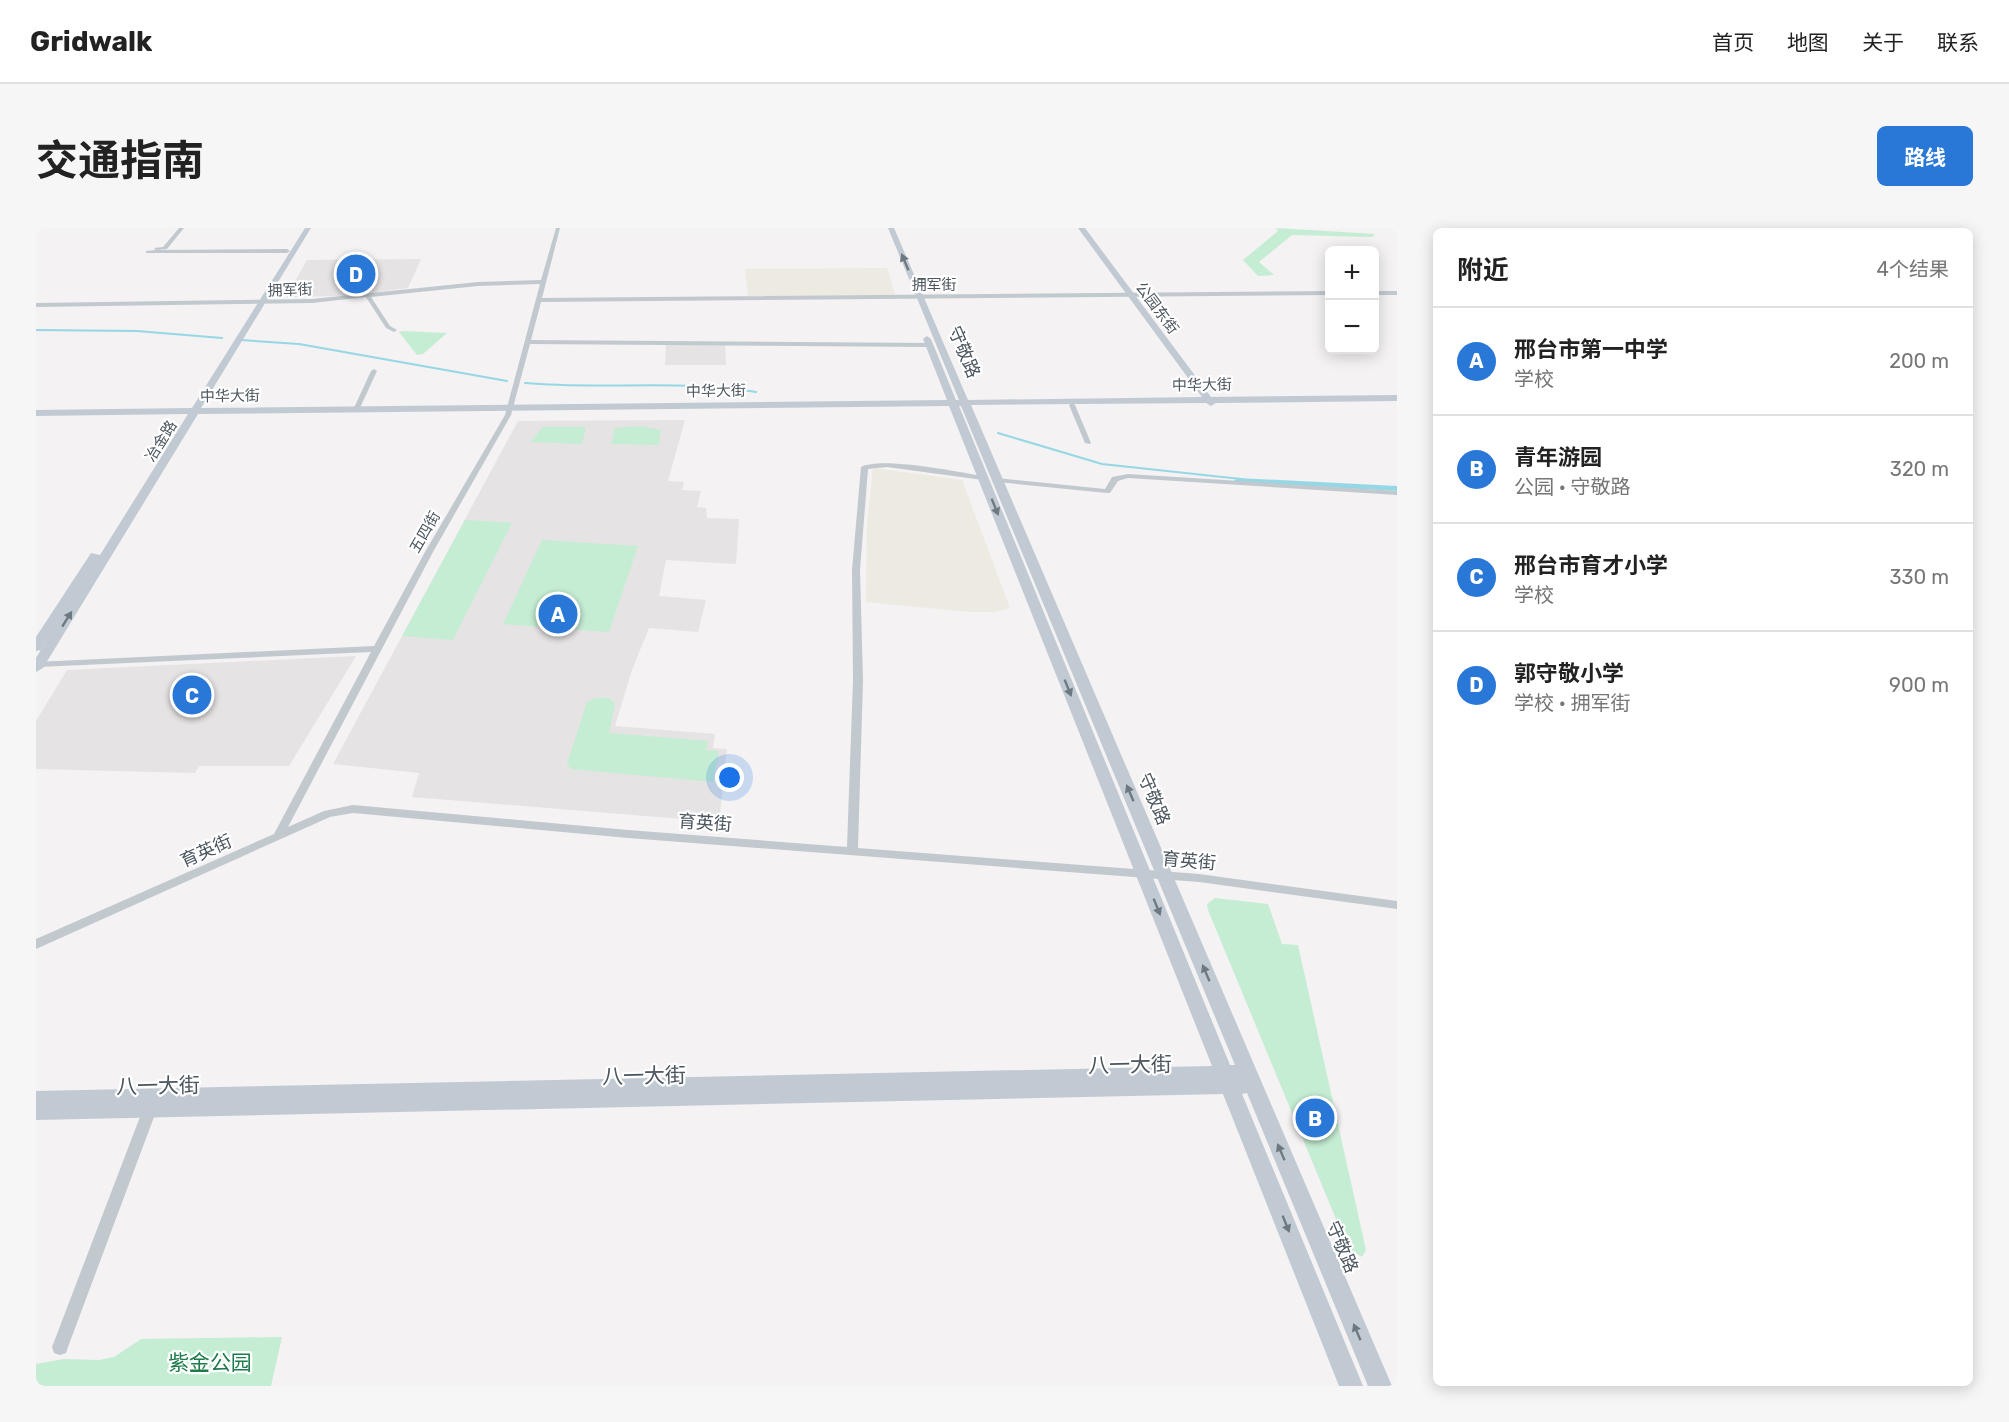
<!DOCTYPE html>
<html lang="zh">
<meta charset="utf-8">
<style>
body{margin:0;font-family:Rubik,"Noto Sans SC",sans-serif;background:#f6f6f6;color:#222}
.controls{position:absolute;right:18px;top:18px;display:grid;overflow:hidden;border-radius:9px;box-shadow:0 3px 15px #0003}
.controls button{width:54px;height:54px;display:grid;place-items:center;padding:0;border:0;border-bottom:2px solid #e0e0e0;background:#fff;color:#222;font:30px sans-serif}
.you{position:absolute;left:694px;top:550px;width:21px;height:21px;margin:-15px;border:4px solid #fff;border-radius:50%;background:#1a73e8;box-shadow:0 0 0 9px #1a73e833}
.badge{display:grid;place-items:center;width:39px;height:39px;border-radius:50%;background:#2978d7;color:#fff;font-size:20px;font-weight:700}
.pin{position:absolute;translate:-50% -50%;border:3px solid #fff;box-shadow:0 2px 6px #0006}
.list{margin:0;padding:0;list-style:none}
h2{display:flex;justify-content:space-between;align-items:center;height:78px;margin:0;padding:0 24px;font-size:26px}
h2 small{font-size:20px;font-weight:400;color:#767676}
.list li{display:grid;grid-template-columns:39px 1fr auto;gap:18px;align-items:center;box-sizing:border-box;height:108px;padding:0 24px;border-top:2px solid #e0e0e0}
.list b{display:block;font-size:22px;white-space:nowrap}
.list p{margin:0;font-size:20px;white-space:nowrap;color:#767676}
.list em{font-size:20px;font-style:normal;color:#767676}
.map{position:relative;flex:none;width:1361px;height:1158px;overflow:hidden;border-radius:9px}
header{display:flex;align-items:center;gap:36px;box-sizing:border-box;height:84px;padding:0 30px;background:#fff;border-bottom:2px solid #e0e0e0}
header strong{font-size:28px}
nav{display:flex;gap:33px;margin-inline-start:auto;font-size:21px}
.intro{display:flex;align-items:center;justify-content:space-between;box-sizing:border-box;height:144px;padding:0 36px}
h1{margin:0;font-size:42px}
.button{padding:15px 27px;border-radius:9px;background:#2978d7;color:#fff;font-size:21px;font-weight:700}
main{display:flex;gap:36px;padding:0 36px}
aside{flex:1;background:#fff;border-radius:9px;box-shadow:0 3px 15px #0003}
.map>svg:first-child{display:block}
.commercial{fill:#edeae2}
.education{fill:#e5e3e3}
.green{fill:#c5edd3}
.water{fill:#96d7e6}
.lines{fill:none;stroke-linecap:round;stroke-linejoin:round}
.stream{stroke:#96d7e6;stroke-width:2}
.street{fill:#c1c9cf;fill-rule:evenodd}
.secondary{fill:#c1cad3;fill-rule:evenodd}
.oneway{fill:#6e7881}
.labels{text-anchor:middle;stroke-width:4.5;stroke-linejoin:round;paint-order:stroke}
.far-street-label{font-size:15px;fill:#4b555e;stroke:#fff}
.street-label{font-size:18px;fill:#4b555e;stroke:#fff}
.near-street-label{font-size:21px;fill:#4b555e;stroke:#fff}
.near-park-label{font-size:21px;fill:#1f7b4b;stroke:#fff}
</style>
<header>
<strong>Gridwalk</strong>
<nav><a>首页</a><a>地图</a><a>关于</a><a>联系</a></nav>
</header>
<div class="intro"><h1>交通指南</h1><a class="button">路线</a></div>
<main>
<div class="map">
<svg width="1361" height="1158" viewBox="0 0 1361 1158">
<rect width="100%" height="100%" fill="#f4f2f2"/>
<path class="commercial" d="M851,40L859,67L712,68L709,41Z
M837,240L926,252L974,380L959,384H935L830,374L831,298Z"/>
<path class="education" d="M385,31L372,60L310,68L250,69L271,32Z
M630,116H689L690,137H629Z
M649,192L632,253L648,254L646,262L665,263L661,279L670,280L671,290L703,291L700,336L630,332L623,368L670,372L662,404L613,400L596,442L579,498L679,506L677,520L691,521L683,594L376,569L383,545L297,536L482,193Z
M320,428L253,538H163L159,545L0,541V493L31,442Z"/>
<path class="green" d="M1240,0L1339,6L1336,9L1256,7L1223,34L1238,47L1222,48L1207,32L1242,3Z
M366,103L411,105L387,126L381,127L363,104Z
M603,198L625,202L623,217L575,216L579,200Z
M507,199H550L546,216L494,214Z
M429,292L476,295L417,412L366,408Z
M506,312L602,318L573,404L467,396Z
M560,470H572L579,475L573,505L672,513L670,522L683,523L677,554L535,541L531,536L551,474Z
M1179,670L1232,676L1246,716L1262,717L1330,1022L1326,1029L1312,1020L1172,682L1171,676Z
M246,1109L235,1158H0V1136L28,1131L63,1132L78,1129L105,1111Z"/>
<path class="water" d="M1202,250L1361,258V263L1196,254Z"/>
<g class="lines">
<path class="stream" d="M0,102L101,103L186,110
M205,112L263,116L471,153
M489,155C566,162 643,151 720,164
M962,205L1066,236L1205,251"/>
<path class="street" d="M143,0H148L131,21L121,22L251,21L254,23L251,25H110V23L120,22L118,20L127,19Z
M520,0H524L506,70L1294,63V67L505,74L495,112L893,115L896,117L893,119L494,116L475,187L397,324L252,599L288,583L317,577L592,602L811,619L817,452L816,342L825,239C845,228 922,244 947,248L951,250L947,252L851,239L832,241L824,342L827,452L822,620L1163,646L1361,673V681L1163,654L592,610L317,585L294,589L0,721V711L238,606L335,424L2,439L0,438V434L338,418L389,324L469,187L504,56L442,58L335,69L354,98L361,102L358,104L350,100L330,69L276,75L0,79V75L276,71L442,54L505,52Z
M1338,63H1361V67H1338Z
M338,141L341,143L323,182L318,183L317,182L335,143Z
M1036,175L1039,177L1055,215L1054,216L1049,215L1033,177Z
M1092,246L1361,263V267L1092,250L1082,253L1074,265H1071L961,254L957,252L961,250L1069,261L1076,249Z
M114,875L119,877L121,881L32,1119L30,1125L24,1127L18,1125L16,1119L107,881L109,877Z"/>
<path class="secondary" d="M269,0H275L165,180L911,172L887,111L891,108L895,111L920,172H923L852,0H858L932,172L1166,169L1042,0H1049L1175,169L1361,167V173L1180,175L1175,178L1170,175L935,177L1356,1158H1332L1211,865L1206,866L1327,1158H1303L1187,866L0,892V863L1176,838L913,178L162,186L7,440L0,444V430L22,394L5,422L0,423V409L55,325L64,327L152,186L0,188V182L156,180ZM923,178H925L1199,837H1194Z"/>
</g>
<defs><path id="oneway-solid" d="M-6-.8H1V-3.2L6.5 0L1 3.2V.8H-6Z" transform="scale(1.5)"/></defs>
<g class="oneway">
<use href="#oneway-solid" transform="translate(869 34) rotate(-113)"/>
<use href="#oneway-solid" transform="translate(959 279) rotate(68)"/>
<use href="#oneway-solid" transform="translate(31 391) rotate(-58)"/>
<use href="#oneway-solid" transform="translate(1032 460) rotate(68)"/>
<use href="#oneway-solid" transform="translate(1094 565) rotate(-113)"/>
<use href="#oneway-solid" transform="translate(1121 679) rotate(68)"/>
<use href="#oneway-solid" transform="translate(1170 745) rotate(-113)"/>
<use href="#oneway-solid" transform="translate(1245 924) rotate(-113)"/>
<use href="#oneway-solid" transform="translate(1250 996) rotate(68)"/>
<use href="#oneway-solid" transform="translate(1321 1104) rotate(-113)"/>
</g>
<g class="labels">
<g class="far-street-label">
<text x="898" y="62">拥军街</text>
<text transform="translate(254 62) rotate(-2)" y="5">拥军街</text>
<text transform="translate(1121 80) rotate(53)" y="5">公园东街</text>
<text transform="translate(1166 157) rotate(-1)" y="5">中华大街</text>
<text transform="translate(680 163) rotate(-1)" y="5">中华大街</text>
<text transform="translate(194 168) rotate(-1)" y="5">中华大街</text>
<text transform="translate(125 213) rotate(-58)" y="5">冶金路</text>
<text transform="translate(389 304) rotate(-60)" y="5">五四街</text>
</g>
<g class="street-label">
<text transform="translate(928 124) rotate(67)" y="6">守敬路</text>
<text transform="translate(1118 571) rotate(67)" y="6">守敬路</text>
<text transform="translate(669 595) rotate(4)" y="6">育英街</text>
<text transform="translate(170 623) rotate(-24)" y="6">育英街</text>
<text transform="translate(1153 633) rotate(5)" y="6">育英街</text>
<text transform="translate(1306 1019) rotate(67)" y="6">守敬路</text>
</g>
<g class="near-street-label">
<text transform="translate(1094 837) rotate(-1)" y="7">八一大街</text>
<text transform="translate(608 848) rotate(-1)" y="7">八一大街</text>
<text transform="translate(122 858) rotate(-1)" y="7">八一大街</text>
</g>
<g class="near-park-label">
<text x="174" y="1142">紫金公园</text>
</g>
</g>
</svg>
<div class="controls">
<button>+</button>
<button>−</button>
</div>
<div class="you"></div>
<div class="pin badge" style="left:522px;top:386px">A</div>
<div class="pin badge" style="left:1279px;top:890px">B</div>
<div class="pin badge" style="left:156px;top:467px">C</div>
<div class="pin badge" style="left:320px;top:46px">D</div>
</div>
<aside>
<h2>附近<small>4个结果</small></h2>
<ul class="list">
<li><span class="badge">A</span><div><b>邢台市第一中学</b><p>学校</p></div><em>200 m</em></li>
<li><span class="badge">B</span><div><b>青年游园</b><p>公园 · 守敬路</p></div><em>320 m</em></li>
<li><span class="badge">C</span><div><b>邢台市育才小学</b><p>学校</p></div><em>330 m</em></li>
<li><span class="badge">D</span><div><b>郭守敬小学</b><p>学校 · 拥军街</p></div><em>900 m</em></li>
</ul>
</aside>
</main>
